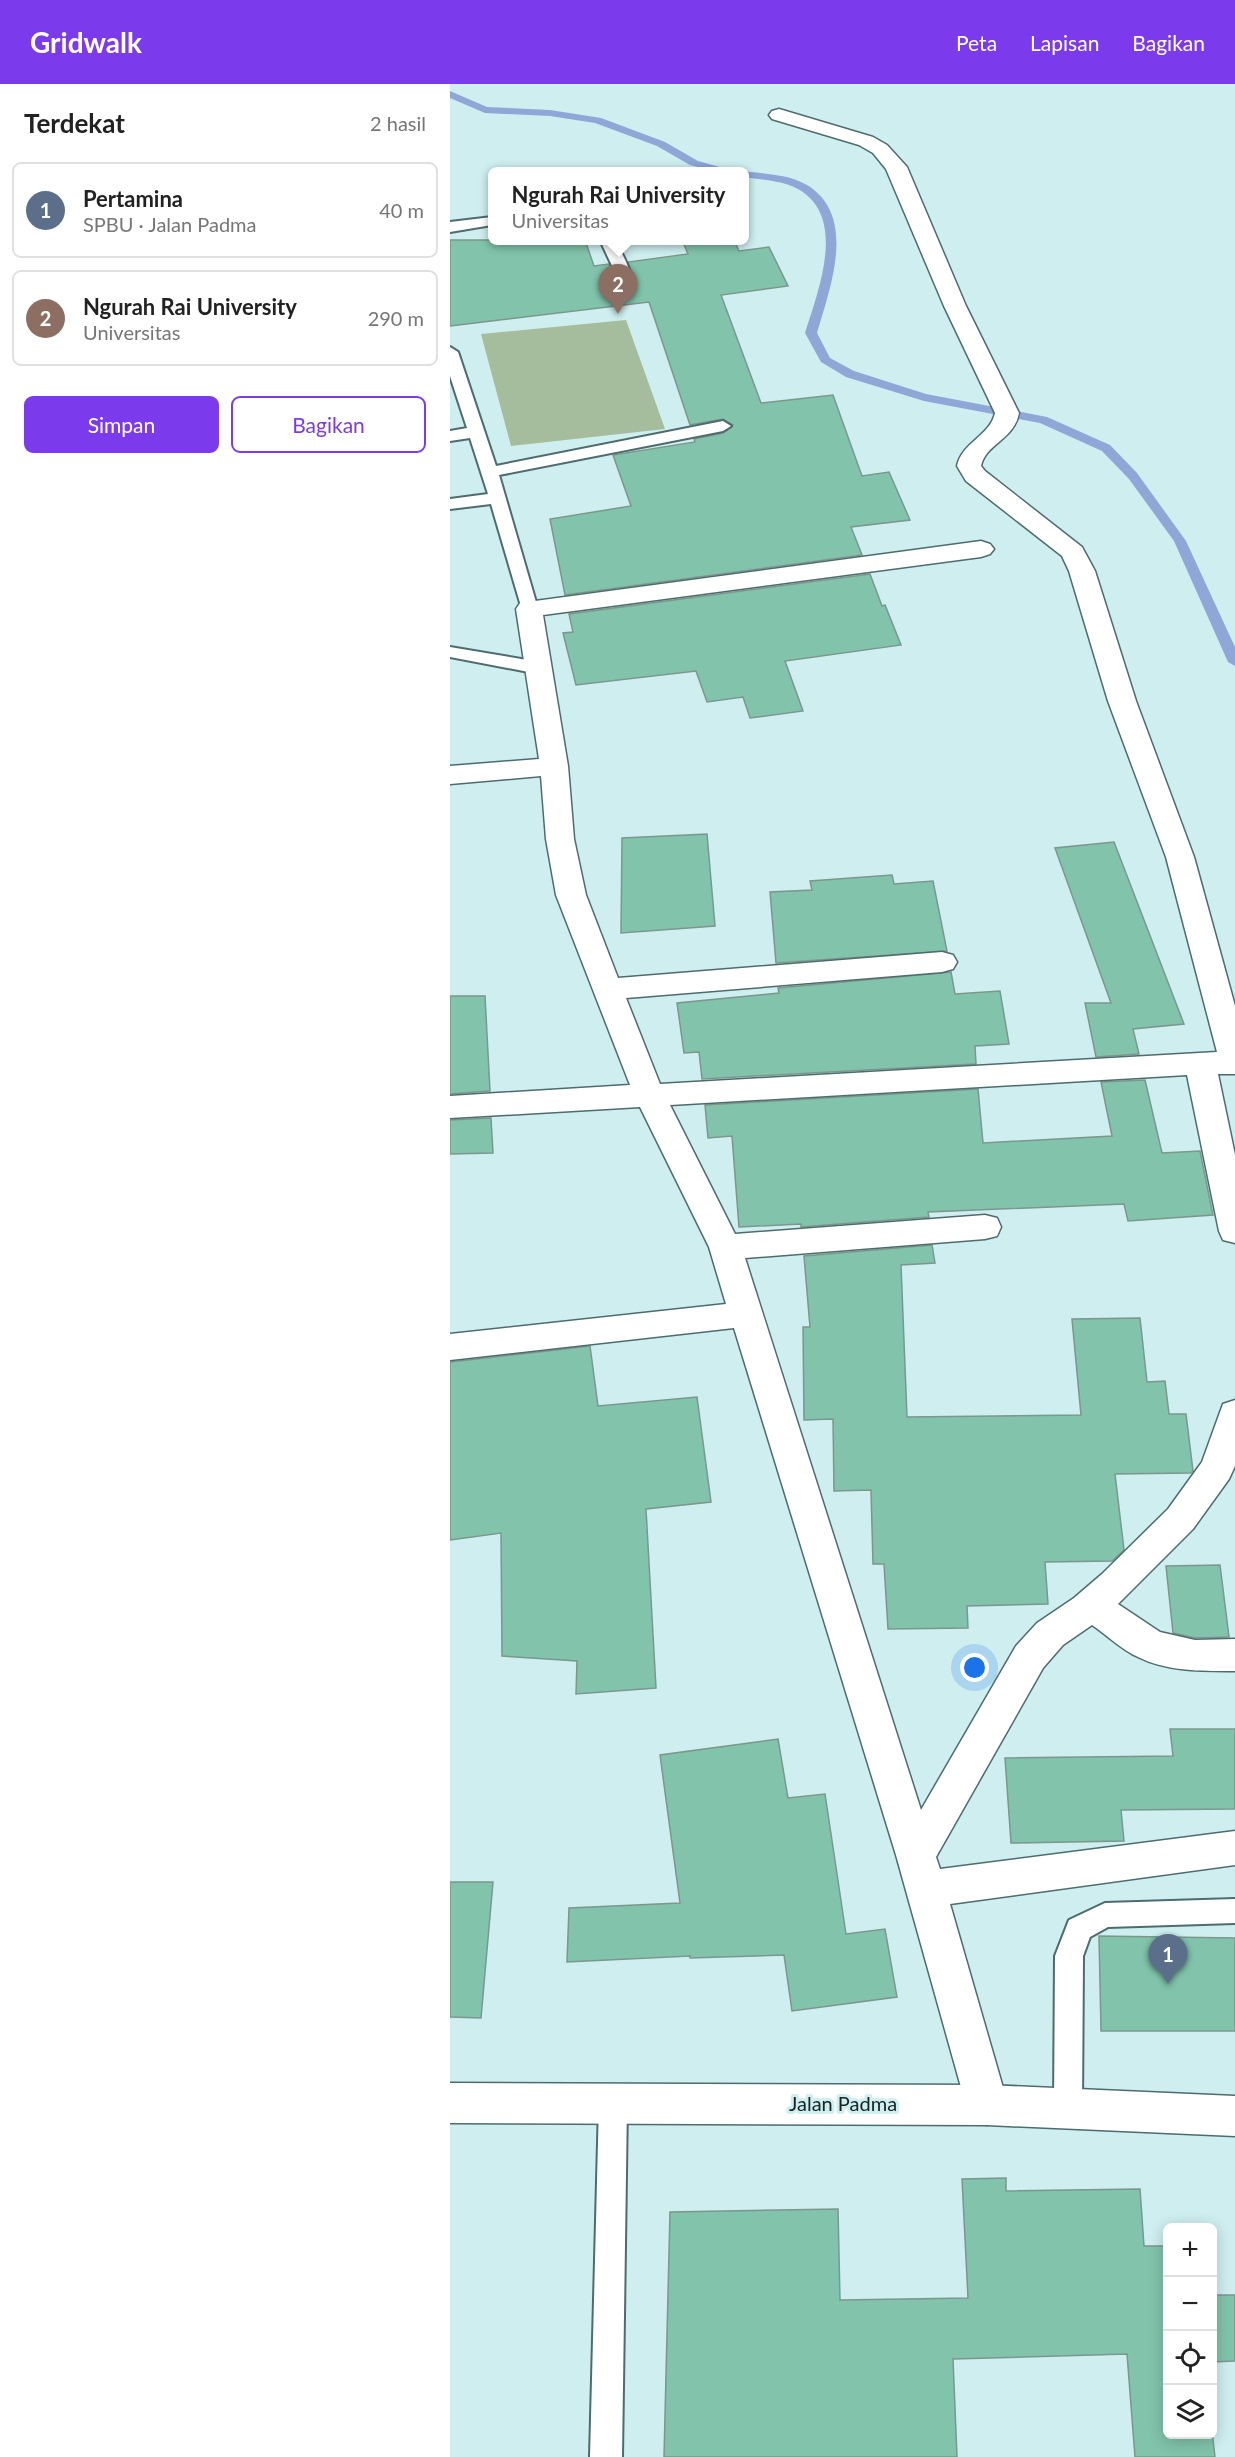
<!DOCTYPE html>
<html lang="id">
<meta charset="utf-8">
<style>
body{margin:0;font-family:Lato,sans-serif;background:#f2f2f2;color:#222}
.controls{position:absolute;right:18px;bottom:18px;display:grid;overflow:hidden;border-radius:9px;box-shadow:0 3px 15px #0003}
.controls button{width:54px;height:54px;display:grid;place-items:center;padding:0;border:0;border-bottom:2px solid #e0e0e0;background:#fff;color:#222;font:30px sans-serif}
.you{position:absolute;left:525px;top:1584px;width:21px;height:21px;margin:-15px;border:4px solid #fff;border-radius:50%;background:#1a73e8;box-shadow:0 0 0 9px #1a73e833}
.badge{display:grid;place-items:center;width:39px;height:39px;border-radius:50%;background:#7c3aed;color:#fff;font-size:20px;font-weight:700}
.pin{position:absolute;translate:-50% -50px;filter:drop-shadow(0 2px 3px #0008)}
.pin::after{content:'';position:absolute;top:32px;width:21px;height:18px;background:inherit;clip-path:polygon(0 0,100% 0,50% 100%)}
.popup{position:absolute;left:38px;top:83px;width:261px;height:78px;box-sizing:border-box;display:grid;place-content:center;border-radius:9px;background:#fff;filter:drop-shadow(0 2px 4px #0005);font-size:20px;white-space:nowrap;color:#767676}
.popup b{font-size:22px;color:#222}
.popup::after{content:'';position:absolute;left:50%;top:100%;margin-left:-12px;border:12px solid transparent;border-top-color:#fff}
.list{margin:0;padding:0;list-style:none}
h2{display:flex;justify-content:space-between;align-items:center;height:78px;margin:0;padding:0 24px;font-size:26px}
h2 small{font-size:20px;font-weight:400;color:#767676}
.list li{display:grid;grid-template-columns:39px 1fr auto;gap:18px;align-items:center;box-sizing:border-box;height:96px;margin:0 12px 12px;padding:0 12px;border:2px solid #e0e0e0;border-radius:9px}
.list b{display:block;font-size:22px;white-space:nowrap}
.list p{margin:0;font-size:20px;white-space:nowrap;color:#767676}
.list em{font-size:20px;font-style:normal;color:#767676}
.actions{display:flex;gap:12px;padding:18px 24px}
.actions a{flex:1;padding:14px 0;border:2px solid #7c3aed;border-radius:9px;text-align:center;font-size:21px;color:#7c3aed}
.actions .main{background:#7c3aed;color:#fff}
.icon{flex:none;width:33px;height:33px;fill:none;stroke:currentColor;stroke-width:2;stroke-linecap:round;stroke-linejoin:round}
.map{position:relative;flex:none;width:785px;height:2373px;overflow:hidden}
header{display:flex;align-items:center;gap:36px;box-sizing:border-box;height:84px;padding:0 30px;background:#7c3aed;color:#fff}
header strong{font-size:28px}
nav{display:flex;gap:33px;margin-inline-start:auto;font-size:21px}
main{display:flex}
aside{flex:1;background:#fff}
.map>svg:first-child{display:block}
.green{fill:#a5bd9d}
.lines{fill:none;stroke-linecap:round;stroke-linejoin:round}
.stream{fill:#8ea7d7;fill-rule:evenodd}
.building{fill:#81c3ab;stroke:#7c978c;stroke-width:1.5}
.service-casing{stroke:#4e6b6d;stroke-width:4}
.minor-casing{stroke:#4e6b6d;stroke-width:3}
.tertiary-casing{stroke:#4e6b6d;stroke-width:3}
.service{fill:#fff;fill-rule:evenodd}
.minor{fill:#fff;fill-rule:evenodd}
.tertiary{fill:#fff;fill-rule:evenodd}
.labels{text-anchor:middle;stroke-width:6;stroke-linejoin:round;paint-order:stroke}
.near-street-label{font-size:20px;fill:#172323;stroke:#ceeef0}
</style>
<header>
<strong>Gridwalk</strong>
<nav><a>Peta</a><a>Lapisan</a><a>Bagikan</a></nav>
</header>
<main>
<aside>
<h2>Terdekat<small>2 hasil</small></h2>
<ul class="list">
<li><span class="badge" style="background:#5c6f8a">1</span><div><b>Pertamina</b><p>SPBU · Jalan Padma</p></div><em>40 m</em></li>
<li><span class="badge" style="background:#8d6e63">2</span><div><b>Ngurah Rai University</b><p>Universitas</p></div><em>290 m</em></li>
</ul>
<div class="actions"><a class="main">Simpan</a><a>Bagikan</a></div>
</aside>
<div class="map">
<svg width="785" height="2373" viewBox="0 0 785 2373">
<rect width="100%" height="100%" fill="#ceeef0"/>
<path class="green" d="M176,236L215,345L61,362L31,250Z"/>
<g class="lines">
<path class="stream" d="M0,7L37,23L100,26L151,34L215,58L248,77L288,88H267L240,81L207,62L145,39L100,32L35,29L0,14Z
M294,87C314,90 339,90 357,101C408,132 380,204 367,249L380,274L404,287L476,310L597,333L660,361L687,389L736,457L785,563V582L778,578L724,457L679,395L652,367L590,339L474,317L396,293L371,278L355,249C368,207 398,133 348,105C332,96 311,96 294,93V88H291Z"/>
</g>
<path class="building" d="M0,156H135L144,182L159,180L169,214H180L183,206V191L178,178L238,170L232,156H284L289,167L319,163L338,202L271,211L311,319L383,311L412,392L439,388L460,436L401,443L412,471L115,511L100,435L181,422L163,371L245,358L244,355L273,349L283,341L273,335L240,341L199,218L0,242Z
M420,490L432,522L435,521L451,561L335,577L353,627L300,634L293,613L257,618L246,587L126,601L113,549L123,548L119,530Z
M257,750L265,842L171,849L172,754Z
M664,758L734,940L683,945L689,970L646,973L635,919H661L605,764Z
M442,791L444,800L483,797L497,867L326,879L320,808L362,806L360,797Z
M501,888L505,910L550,907L559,960L525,962L526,980L252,995L249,968L234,969L227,919L329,909L328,904Z
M0,912H35L40,1007L0,1010Z
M695,996L712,1069L750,1067L763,1131L678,1137L674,1120L478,1128L479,1133L351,1143V1140L289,1143L282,1052L258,1054L255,1021L528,1005L533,1059L662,1052L651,998Z
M41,1034L43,1069L0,1070V1036Z
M482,1161L485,1179L451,1181L457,1333L631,1331L622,1235L690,1234L697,1298L715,1297L719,1330H736L743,1387L741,1389L665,1390L674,1466L662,1477L595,1478L598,1520L517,1522L518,1544L438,1545L434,1480H423L421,1406L384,1407L383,1335L354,1336L353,1243H360L354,1172Z
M140,1262L148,1322L247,1313L261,1418L196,1425L206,1604L126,1610L127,1577L52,1572L51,1449L0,1456V1278Z
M770,1481L779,1553L745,1554L723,1549L716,1482Z
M720,1645H785V1725L671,1726L674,1757L561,1759L555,1674L723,1672Z
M328,1655L338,1714L375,1710L396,1850L435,1845L447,1913L342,1927L334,1871L240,1874V1872L117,1878L119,1824L230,1819L210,1671Z
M0,1798H43L31,1934L0,1933Z
M649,1852L785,1854V1947H651Z
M556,2094V2107L690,2105L694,2162H717V2350H762V2347L765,2373H685L677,2270L503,2275L507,2373H214L220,2128L388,2125L390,2216L518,2214L512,2095Z
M762,2211H785V2277L762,2278Z"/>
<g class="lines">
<defs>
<path id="service" d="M42,133V141L0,148V138Z
M150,156H165C173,172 188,195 179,212H169L164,186Z
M0,263L8,268L46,382L273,337L281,342L273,347L49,391L88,525L85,529H73L41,420L0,425V415L38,410L20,354L0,357V347L17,344L0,292Z
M0,563L89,578L95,580L98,584L95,588L89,590L0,573Z
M785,1815V1839L658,1843L640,1853L633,1872L632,2024L628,2034L618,2038L608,2034L604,2024L605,1872L619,1836L655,1819Z
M163,2005L173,2009L177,2019L172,2373H140L149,2019L153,2009Z"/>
<path id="minor" d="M329,25L423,53L437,61L457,83L516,222L569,329C564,356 536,359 531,382L535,387L632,463L645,487L686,617L744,773L785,922V990H768L785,1071V1159L773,1156L769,1147L737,991L220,1021L285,1150L535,1131L547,1134L551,1143L547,1152L535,1155L295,1174L471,1726L566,1562L587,1539L624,1514L652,1490L718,1425L752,1378L773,1320L785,1316V1382L779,1395L743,1445L668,1520L710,1548L745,1556L785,1555V1587C753,1587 718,1588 688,1573C672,1566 657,1551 642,1541L613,1561L593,1584L486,1773L490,1785L785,1747V1781L500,1820L558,2021L552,2035L537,2041L522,2035L516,2021L446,1771L284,1244L0,1276V1250L276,1220L259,1163L190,1023L0,1034V1012L180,1001L106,811L96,755L91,692L0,700V682L89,675L66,525L70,519L531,457L540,460L544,465L540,470L531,473L93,531L118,682L124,755L136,811L168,894L492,868L503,871L507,878L503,885L492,888L176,914L210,1000L767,968L716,773L658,617L619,487L612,472L516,397L507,382C512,358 540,352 545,329L494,222L436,85L423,69L409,61L322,35L319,31L322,27Z"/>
<path id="tertiary" d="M0,1999L537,2001L785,2012V2052L537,2041L0,2039Z"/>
</defs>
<use href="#service" class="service-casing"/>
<use href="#minor" class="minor-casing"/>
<use href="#tertiary" class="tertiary-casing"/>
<use href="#service" class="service"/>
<use href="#minor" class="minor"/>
<use href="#tertiary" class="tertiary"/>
</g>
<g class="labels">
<g class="near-street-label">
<text x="393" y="2027">Jalan Padma</text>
</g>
</g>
</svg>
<div class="controls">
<button>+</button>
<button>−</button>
<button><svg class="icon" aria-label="locate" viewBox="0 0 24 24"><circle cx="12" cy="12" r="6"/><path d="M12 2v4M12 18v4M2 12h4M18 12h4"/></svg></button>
<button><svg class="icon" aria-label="layers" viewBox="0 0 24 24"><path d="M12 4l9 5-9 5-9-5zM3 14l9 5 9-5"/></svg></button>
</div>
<div class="you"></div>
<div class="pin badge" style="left:718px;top:1900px;background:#5c6f8a">1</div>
<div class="pin badge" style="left:168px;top:230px;background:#8d6e63">2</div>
<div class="popup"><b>Ngurah Rai University</b>Universitas</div>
</div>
</main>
